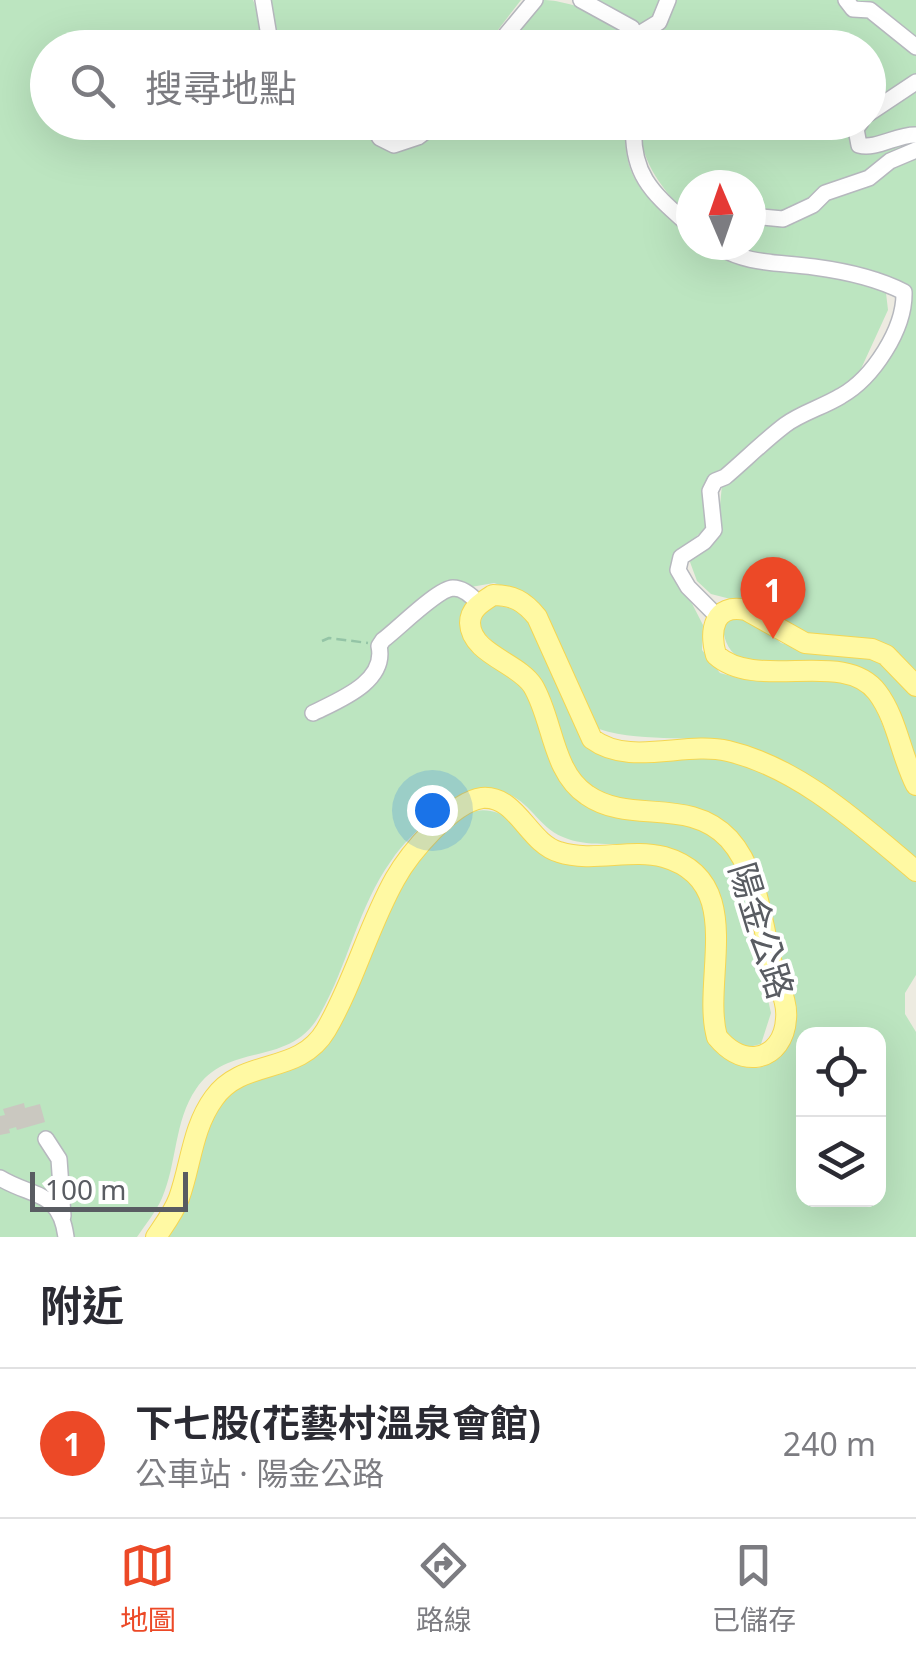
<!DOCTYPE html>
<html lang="zh-TW">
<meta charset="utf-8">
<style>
body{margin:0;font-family:"Noto Sans","Noto Sans TC",sans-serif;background:#f2f2f3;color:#2b2b33}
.controls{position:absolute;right:30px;bottom:30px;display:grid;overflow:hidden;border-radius:20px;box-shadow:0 10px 40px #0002}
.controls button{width:90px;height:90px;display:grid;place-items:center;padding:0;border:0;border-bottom:2px solid #e1e1e2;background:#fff;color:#2b2b33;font:50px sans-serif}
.compass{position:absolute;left:676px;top:170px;width:90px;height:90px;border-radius:50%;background:#fff;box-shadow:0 10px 40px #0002;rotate:358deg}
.scale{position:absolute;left:30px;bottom:25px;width:158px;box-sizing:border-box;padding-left:10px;border:5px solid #595c62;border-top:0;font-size:28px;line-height:35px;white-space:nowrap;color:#595c62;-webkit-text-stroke:8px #fff;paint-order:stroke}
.you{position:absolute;left:432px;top:810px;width:35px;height:35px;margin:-25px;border:8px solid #fff;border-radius:50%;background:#1a73e8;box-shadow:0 0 0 15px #1a73e833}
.badge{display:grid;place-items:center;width:65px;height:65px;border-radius:50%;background:#ec4927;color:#fff;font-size:32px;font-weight:700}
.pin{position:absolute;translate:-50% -82px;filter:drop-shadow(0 2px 5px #0008)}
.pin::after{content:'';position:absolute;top:52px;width:35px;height:30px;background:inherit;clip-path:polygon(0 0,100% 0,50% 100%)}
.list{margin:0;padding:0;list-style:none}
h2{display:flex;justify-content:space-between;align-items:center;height:130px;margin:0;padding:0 40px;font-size:42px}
h2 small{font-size:32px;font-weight:400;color:#7c7c81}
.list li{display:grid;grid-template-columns:65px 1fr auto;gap:30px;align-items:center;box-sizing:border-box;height:150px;padding:0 40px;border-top:2px solid #e1e1e2}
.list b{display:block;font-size:38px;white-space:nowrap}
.list p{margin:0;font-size:32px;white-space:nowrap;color:#7c7c81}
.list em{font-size:32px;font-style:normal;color:#7c7c81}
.icon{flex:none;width:55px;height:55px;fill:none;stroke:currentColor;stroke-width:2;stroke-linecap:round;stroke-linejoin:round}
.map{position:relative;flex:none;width:916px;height:1237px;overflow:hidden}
.search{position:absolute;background:#fff;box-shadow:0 10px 40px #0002;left:30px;right:30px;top:30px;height:110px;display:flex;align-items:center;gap:25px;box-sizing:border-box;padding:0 35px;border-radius:55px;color:#7c7c81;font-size:38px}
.sheet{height:280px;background:#fff}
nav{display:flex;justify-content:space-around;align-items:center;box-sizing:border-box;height:140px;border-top:2px solid #e1e1e2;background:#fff;font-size:28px;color:#7c7c81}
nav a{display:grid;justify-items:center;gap:5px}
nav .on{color:#ec4927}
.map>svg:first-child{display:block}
.green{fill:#bce5c0;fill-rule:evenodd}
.building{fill:#cac8c0}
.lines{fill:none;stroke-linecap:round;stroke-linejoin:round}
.minor-casing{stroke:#b6b8be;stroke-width:18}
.major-casing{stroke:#f4d652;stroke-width:22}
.path{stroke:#94c4a6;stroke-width:2.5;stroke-dasharray:10 5;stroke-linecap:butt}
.minor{stroke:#fff;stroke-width:15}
.major{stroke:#fff9a3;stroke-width:20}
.labels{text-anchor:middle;stroke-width:8;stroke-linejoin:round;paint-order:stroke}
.street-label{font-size:35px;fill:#595c62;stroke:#fff}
</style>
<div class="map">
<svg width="916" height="1237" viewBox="0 0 916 1237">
<rect width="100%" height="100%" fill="#edebe1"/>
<path class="green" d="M0,0H253L265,29L267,47L48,48V122L363,123L383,146L444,123H625C623,185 646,196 691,232V245H708L715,250L877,286L886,293L888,310L860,371L838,391L711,480L706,528L681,550L684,588L703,625L702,650L720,673L739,678L842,679L856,685L873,701L901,771L916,794V865L747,748C698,731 648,745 599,729L506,587L494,583L471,587L460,624L465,641L483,658L524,685L570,786L683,818L723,841L739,871L771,1013L761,1044L745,1048L722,1035L716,906L651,845C624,841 594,848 568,839C529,827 530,781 470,792C455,794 443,807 432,817C417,831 402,844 391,861C358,907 348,965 320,1014C290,1069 229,1040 196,1089C174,1121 177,1164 162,1198C156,1212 145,1225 137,1237H0Z
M267,0H521L484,48L277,47Z
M543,0C568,0 626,19 630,48H499L533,6Z
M592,0H916V678L898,658L799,635L758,606L711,594L697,581L690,562L693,552L718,525L722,485L784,431L860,386L907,295L748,255L723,245H751V185H691V221C664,189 641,166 639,123L868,122V48L643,47Z
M375,123H423C412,131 402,138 388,136Z
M495,605L515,609L530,621L594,749C639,752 690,749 734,761C796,778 866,840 916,879V975L905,993V1014L916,1032V1237H162L208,1117L235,1083L312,1056C350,980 385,883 451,827C455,823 462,815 468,813C503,801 524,832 544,854L649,860L683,876L698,892L708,915L714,1048C727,1063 752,1076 772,1062C778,1058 782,1048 785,1042L750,867L717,821L617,800L589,790L571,764L545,693L480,629L482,613ZM804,1034H878V1200H804Z
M734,615L762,626L781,643L819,653L879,657L916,695V776L878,682C846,677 765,671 739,657C727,651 723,636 723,624Z"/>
<path class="building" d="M24,1103L25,1108L40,1104L45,1122L17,1130L16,1127L9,1129L10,1133L0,1135V1116L5,1115L3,1109Z"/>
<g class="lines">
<defs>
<path id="minor" d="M263,0L271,48
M581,0L632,28L638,48
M846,0L853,9L870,10L916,47
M636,36L659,22L668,0
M495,48L535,0
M868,114L916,82
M370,122L380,138L394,145L418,137L438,122
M634,122C630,176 654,194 691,227
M861,122L856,129L859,145C876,150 898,134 916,135
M751,216L783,219L813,205L825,193L869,178L890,161L916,150
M716,245C746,265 779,262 814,267C844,271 877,278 904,292C905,329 873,378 841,396C823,407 801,413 785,425C764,441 745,460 725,477L715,481L710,491L714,530L704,542L681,557L678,570L688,587L717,616
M313,713C339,700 387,682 379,646L383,640C398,629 437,589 453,588C463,588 473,597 479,604
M46,1139L59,1159L63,1216
M0,1178C33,1198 60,1190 66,1237"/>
<path id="major" d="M916,686L886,655L872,649L805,643L746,610C714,603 709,630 716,655C757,692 844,648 877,692C897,718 901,756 916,785
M156,1237C164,1225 174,1212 179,1198C191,1165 192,1128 214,1098C243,1057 299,1076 326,1030C354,982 368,927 395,879C409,854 452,802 482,798C517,795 528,843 559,852C593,863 630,848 664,857C748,881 701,979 717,1037C727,1049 739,1058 755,1057C775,1055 785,1037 786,1019C788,1001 778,985 773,968C762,927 759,872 729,839C689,796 630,825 587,795C552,772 553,719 533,686C519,663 471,654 470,623C470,609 482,602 493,595C513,595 524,601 537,617L592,739C630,767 684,741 728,751C800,768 861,825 916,871"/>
</defs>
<use href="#minor" class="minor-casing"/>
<use href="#major" class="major-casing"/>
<path class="path" d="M322,641L329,638L368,643"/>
<use href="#minor" class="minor"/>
<use href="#major" class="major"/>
</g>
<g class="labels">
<g class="street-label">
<text transform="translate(761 931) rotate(73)" y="12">陽金公路</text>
</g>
</g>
</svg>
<div class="controls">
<button><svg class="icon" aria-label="locate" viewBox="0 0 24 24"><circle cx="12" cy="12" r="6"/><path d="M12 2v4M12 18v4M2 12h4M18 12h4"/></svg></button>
<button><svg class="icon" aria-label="layers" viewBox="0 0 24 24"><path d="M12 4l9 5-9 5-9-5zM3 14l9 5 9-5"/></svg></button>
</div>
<svg class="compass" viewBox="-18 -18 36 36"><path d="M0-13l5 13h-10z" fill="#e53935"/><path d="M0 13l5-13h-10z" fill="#7c7c81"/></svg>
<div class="scale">100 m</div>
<div class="you"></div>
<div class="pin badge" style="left:773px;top:639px">1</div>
<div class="search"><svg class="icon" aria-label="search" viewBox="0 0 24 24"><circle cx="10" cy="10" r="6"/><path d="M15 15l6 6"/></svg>搜尋地點</div>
</div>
<section class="sheet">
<h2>附近<small></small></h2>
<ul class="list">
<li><span class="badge">1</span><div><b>下七股(花藝村溫泉會館)</b><p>公車站 · 陽金公路</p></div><em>240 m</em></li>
</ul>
</section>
<nav>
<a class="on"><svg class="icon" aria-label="map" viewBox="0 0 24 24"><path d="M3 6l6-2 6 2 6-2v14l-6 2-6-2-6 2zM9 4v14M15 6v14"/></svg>地圖</a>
<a><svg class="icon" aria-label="directions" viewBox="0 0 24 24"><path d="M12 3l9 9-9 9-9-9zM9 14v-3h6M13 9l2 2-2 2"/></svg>路線</a>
<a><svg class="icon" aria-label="saved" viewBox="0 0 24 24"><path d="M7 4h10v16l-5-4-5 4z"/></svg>已儲存</a>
</nav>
